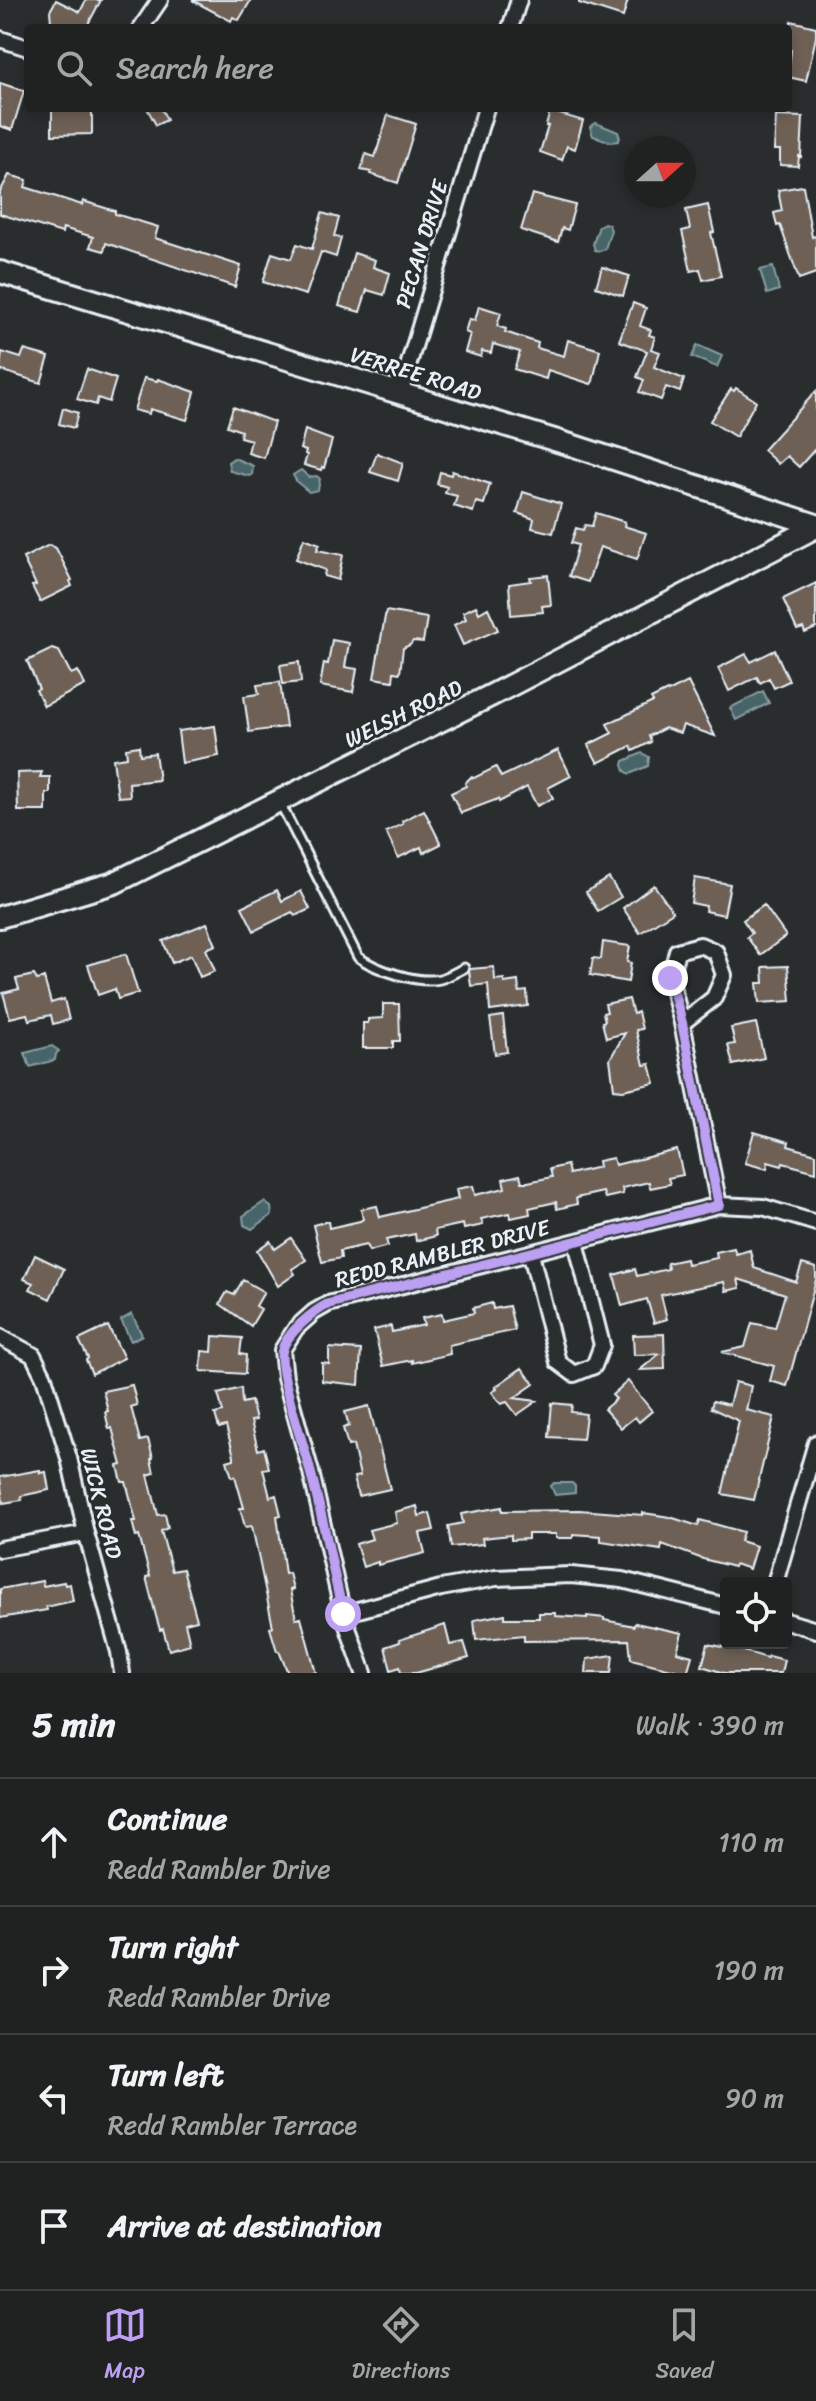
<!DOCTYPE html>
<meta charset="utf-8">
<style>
body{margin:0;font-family:Sriracha,sans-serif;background:#282a2a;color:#f1f3f6}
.controls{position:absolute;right:24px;bottom:24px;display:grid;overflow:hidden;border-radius:8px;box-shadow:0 4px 12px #0003}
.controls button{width:72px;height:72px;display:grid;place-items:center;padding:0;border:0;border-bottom:2px solid #3d3f40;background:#202222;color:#f1f3f6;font:40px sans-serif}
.compass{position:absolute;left:624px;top:136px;width:72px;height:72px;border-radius:50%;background:#202222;box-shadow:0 4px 12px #0003;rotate:69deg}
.stop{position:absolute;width:24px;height:24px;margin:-18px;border:6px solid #bca0f2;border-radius:50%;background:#fff}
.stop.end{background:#bca0f2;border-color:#fff;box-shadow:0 2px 8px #0008}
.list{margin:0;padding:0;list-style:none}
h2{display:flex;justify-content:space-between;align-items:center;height:104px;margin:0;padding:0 32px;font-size:34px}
h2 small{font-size:26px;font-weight:400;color:#a2a4a5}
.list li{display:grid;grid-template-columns:52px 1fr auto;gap:24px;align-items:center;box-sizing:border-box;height:128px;padding:0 32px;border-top:2px solid #3d3f40}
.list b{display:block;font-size:30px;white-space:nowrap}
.list p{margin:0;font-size:26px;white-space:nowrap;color:#a2a4a5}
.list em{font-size:26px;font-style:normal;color:#a2a4a5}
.icon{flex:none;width:44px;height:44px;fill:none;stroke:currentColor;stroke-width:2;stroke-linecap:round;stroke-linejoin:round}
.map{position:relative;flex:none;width:816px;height:1673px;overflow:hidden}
.search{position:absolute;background:#202222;box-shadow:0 4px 12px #0003;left:24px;right:24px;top:24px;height:88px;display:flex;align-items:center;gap:20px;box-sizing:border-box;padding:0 28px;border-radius:8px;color:#a2a4a5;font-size:30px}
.sheet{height:616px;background:#202222}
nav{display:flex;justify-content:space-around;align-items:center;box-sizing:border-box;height:112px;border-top:2px solid #3d3f40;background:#202222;font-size:22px;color:#a2a4a5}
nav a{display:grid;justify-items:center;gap:4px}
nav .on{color:#bca0f2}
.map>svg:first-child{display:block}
.water{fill:#476568;stroke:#879da2;stroke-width:2}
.building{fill:#6e6054;stroke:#e8f1f8;stroke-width:2}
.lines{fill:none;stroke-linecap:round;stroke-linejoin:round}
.service-casing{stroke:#e8f1f8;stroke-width:13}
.minor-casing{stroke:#e8f1f8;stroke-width:20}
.secondary-casing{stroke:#e8f1f8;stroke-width:26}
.service{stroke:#2a2d2e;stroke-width:7}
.minor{stroke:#2a2d2e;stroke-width:14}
.secondary{stroke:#2a2d2e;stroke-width:20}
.route{stroke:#bca0f2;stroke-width:10}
.labels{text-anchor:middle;stroke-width:6;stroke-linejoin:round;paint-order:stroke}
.street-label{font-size:22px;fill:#e8f1f8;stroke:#2a2d2e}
</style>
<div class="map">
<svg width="816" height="1673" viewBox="0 0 816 1673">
<rect width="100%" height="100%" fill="#2a2d2e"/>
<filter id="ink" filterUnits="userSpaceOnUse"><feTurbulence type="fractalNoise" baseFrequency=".0125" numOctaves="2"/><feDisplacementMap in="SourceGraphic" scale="16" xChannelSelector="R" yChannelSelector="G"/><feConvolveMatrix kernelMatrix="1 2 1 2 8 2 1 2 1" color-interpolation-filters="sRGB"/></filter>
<g filter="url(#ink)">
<path class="water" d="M596,123L618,132L620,138L618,141L612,142L593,136L590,127Z
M604,223L609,225L611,230L605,249L599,251L595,250L593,244L599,226Z
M773,267L779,290L767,294L760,270Z
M697,345L722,356L717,367L692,357Z
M234,458L253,466L252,475L249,476L230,471L228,462Z
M301,470L309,477L317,476L320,479L318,490L309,492L297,482L293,475Z
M763,691L769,703L736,720L730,708Z
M642,753L649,757L648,766L630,774L625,771L623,765L624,761Z
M52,1046L59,1051L56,1054L55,1060L30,1067L25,1053Z
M264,1202L271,1207L272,1215L252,1229L244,1225L243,1216Z
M132,1314L142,1335L131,1341L121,1320Z
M554,1483H572L575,1486V1493L555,1495L551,1486Z"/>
<path class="building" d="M56,0L80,12L86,0H101L86,28H72L63,23L61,27L51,22L50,11Z
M192,0H251L239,20L233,17L231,21Z
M579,0H628L623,17L579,3Z
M791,21L816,27V37L806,81L788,77L791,50L788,49V35Z
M0,83L24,91L12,130L0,126Z
M52,108H92V134L52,135Z
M147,108H161L167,120L156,125Z
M550,111L583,121L575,149L567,146L562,160L540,152L548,126H546Z
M388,115L416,124L398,183L370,174L371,172L361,170L366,154L375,157Z
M776,116L803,117L801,157L799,156L798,166L780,165V150H774Z
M9,175L27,180L25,187L82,205L83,201L115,211V214L158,227L155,238L241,266L235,287L106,243L104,251L90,247L93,237L63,228L62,233L0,214V192Z
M803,186L812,237L816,236V273L799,279L780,225L777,226L774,213L782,211L778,190Z
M532,194L575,205L568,230L562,228L558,242L521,230Z
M708,205L714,232L711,233L721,276L703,280L700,269L691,271L682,231L690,229L686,210Z
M322,213L339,218L334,236L341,238L336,257L321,252L306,295L263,282L272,253L291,259L297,244L312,249Z
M354,253L375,260L373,267L390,273L384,295L367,290L360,312L339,306Z
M602,267L629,276L623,296L596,287Z
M633,303L646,308L640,326L651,330L649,335L655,337L651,349L660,352L654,367L684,379L680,392L666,387L661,400L639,392L644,380L637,377L647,351L619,341Z
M479,306L501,313L497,326L506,329L505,332L538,343L537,348L564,356L568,340L600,350L593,381L591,384L548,370L546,379L514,369L520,352L493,344L491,353L482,351L481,357L465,352L470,334L465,332L469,319L475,320Z
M24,350L49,357L41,383L0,370L2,352L21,358Z
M87,369L116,379L109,402L98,398L96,405L77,399Z
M144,378L157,381L158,379L195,392L187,420L150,409L149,414L134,410Z
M736,388L756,401L736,437L710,421L731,389L734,391Z
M816,391V448L799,467L787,456L778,464L763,450Z
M233,407L274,422L264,458L248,453L251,440L240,437L241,431L227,426Z
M63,408L78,413L74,428L59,424Z
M305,430L332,440L324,468L322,467L321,470L304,465L307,455L305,454L306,451L300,449Z
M377,453L403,463L398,481L370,472Z
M452,471L490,484L484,504L476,502L473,512L454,506L457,496L445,493L447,487L437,484L440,472L451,475Z
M523,492L561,504L553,533L532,528L534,519L517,513Z
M596,513L625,522L624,526L646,533L637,559L600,547L588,582L569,576L578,545L571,543L576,528L583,530L585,525L592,526Z
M304,538L320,544L317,550L343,555L338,580L324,576L325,570L296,559Z
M49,545L56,548L72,580L70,581L72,586L40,602L32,586L36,585L23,558Z
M548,575L551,605L542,606L543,612L511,615L509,584L531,581L530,577Z
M816,583V628L805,633L803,628L797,630L783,599Z
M476,606L479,613L488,608L498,630L463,645L454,625L466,619L463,612Z
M386,611L427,618L423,642L413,641L410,645L403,648L400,673L394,672L393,681L374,678Z
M332,640L349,643L345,667L357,669L353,692L320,686L324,663L328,664Z
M52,649L59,651L71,674L78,671L85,685L44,706L36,690L39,689L27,661Z
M775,650L789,681L774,688L769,678L760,683L757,677L729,691L718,668L746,654L751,662Z
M299,662L301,682L283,684L280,665Z
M280,682L286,727L249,732L244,696L259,694L257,685Z
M688,682L715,736L683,725L680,733L665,728L649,736L651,742L633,751L631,746L598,763L588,745L612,733L607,724L653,702L651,699L667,691L668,692Z
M215,726L219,756L182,763L178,731Z
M139,746L140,755L155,753L159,780L129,783L130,796L118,797L113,759L127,757L126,748Z
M558,750L571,776L548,788L553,798L537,806L527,787L499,802L498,799L461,813L451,793L466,786L465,783L471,777L474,778L496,767L501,777Z
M42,772L40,777H50V793H46V811H18L17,773Z
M424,810L441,844L423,853L421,847L398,858L386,832L403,824L402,821Z
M609,878L621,897L598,911L586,892Z
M695,878L730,884L724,915L705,911L706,906L691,903Z
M654,885L673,912L640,933L623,908Z
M277,890L282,901L301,891L310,909L295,916L292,912L254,931L242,907Z
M764,905L786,936L760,955L747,937L752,933L743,920Z
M207,923L216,945L206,949L215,971L200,977L191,955L172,963L163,941Z
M603,942L630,946L627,962L631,963L628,982L590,975L593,958L601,959Z
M126,954L138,993L118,999L115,989L98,995L88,965Z
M788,966L791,1001L759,1003L757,983H764L763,967Z
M494,967L495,980L504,979V983L518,981L519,992L527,991L528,1006L490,1011L488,984L471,986L469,971L470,969Z
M34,975L37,980L44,978L51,1003L64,999L69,1020L53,1024L51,1015L29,1020L27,1014L10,1018L3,993L19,989L16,979Z
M629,999L633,1014L638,1012L642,1029L636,1030L644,1065L650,1064L655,1083L623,1090L614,1089L610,1059L625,1033L606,1038L602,1022L605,1021L603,1013L607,1012L605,1004Z
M383,1004H399L400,1041H393V1048H363V1023H368V1019L383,1018Z
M503,1016L507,1052L495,1054L490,1018Z
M756,1023L764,1058L733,1065L728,1045L735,1044L731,1028Z
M754,1132L789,1142L788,1146L816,1154V1172L783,1163L782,1166L768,1162L767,1169L745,1163Z
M677,1150L683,1175L668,1178L670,1184L650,1188L649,1182L622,1188L623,1194L605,1198L603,1192L576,1198L577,1204L557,1209L556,1202L529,1208L530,1214L511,1218L510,1213L481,1219L483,1225L464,1229L463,1224L435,1230L436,1236L416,1241L415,1234L386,1240L388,1246L369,1251L366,1245L340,1251L341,1258L322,1262L313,1225L328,1221L329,1228L360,1221L363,1219L361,1209L377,1206L380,1217L458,1199L456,1189L473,1186L475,1195L505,1188L503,1179L520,1175L522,1182H528L552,1177L550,1169L567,1165L569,1174L599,1167L598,1161L613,1158L615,1165Z
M291,1238L306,1260L292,1269L295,1274L278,1286L257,1250L270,1241L275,1249Z
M734,1248L736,1254L750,1250L754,1268L796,1282L802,1264L816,1268V1280L787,1386L770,1381L774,1366L722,1352L745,1347L752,1323L775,1328L785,1294L738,1279L740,1288L726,1291L724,1282L661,1295L667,1319L654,1323L647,1299L622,1306L614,1275L635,1269L637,1276L668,1269L667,1263L686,1259L687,1264L717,1258L716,1252Z
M35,1255L64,1269L50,1299L30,1289L33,1283L24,1279Z
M243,1280L264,1292L256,1306L261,1309L251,1326L220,1304L227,1292L234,1295Z
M492,1303L493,1309L509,1306L515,1330L449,1345L450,1354L412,1363V1360L383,1366L374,1330L391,1326L392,1332L424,1325L422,1318L442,1314L443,1320L474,1313L473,1308Z
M108,1326L124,1358L92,1374L86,1360L88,1358L79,1340Z
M664,1334L665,1369L640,1370L659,1354L634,1355L633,1335Z
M213,1336L242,1338L240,1354L246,1355L245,1374L201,1371L202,1351L212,1352Z
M329,1348L361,1350L359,1385L322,1381V1363L329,1364Z
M522,1368L534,1384L514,1398L537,1401L517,1415L507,1402L501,1404L492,1392L497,1389L495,1387Z
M628,1381L652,1411L639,1422L635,1417L621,1428L604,1409L616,1399L612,1395Z
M735,1382L751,1386L746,1410L774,1417L754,1500L722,1494L739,1421L711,1408L713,1401L729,1405Z
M132,1385L137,1405L131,1407L140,1441L148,1439L153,1458L151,1459L154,1473L148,1475L158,1515L165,1514L168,1528L161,1531L172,1571L183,1569L197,1620L185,1623L190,1644L169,1650L163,1629L160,1630L156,1616L146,1577L150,1576L139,1536L136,1537L132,1521H136L126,1482H122L118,1466L122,1465L112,1428L109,1429L105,1412L108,1411L103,1391Z
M241,1388L242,1403L251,1401L256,1420L251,1421L258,1450L264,1448L269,1468L263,1469L270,1497L276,1495L281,1515L277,1516L285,1574L289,1573L293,1589L290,1590L296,1619L301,1618L316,1673H288L279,1651H277L270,1628L273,1627L252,1526L245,1527L240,1508H244L235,1476L232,1477L227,1461L234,1459V1456L226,1426L219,1428L215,1414L223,1412L218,1394Z
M552,1403L572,1405L571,1412L586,1414L583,1439L549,1437Z
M369,1406L390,1489L358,1496L354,1477L360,1476L353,1445L348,1446L343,1428L349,1426L345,1412Z
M40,1470V1473L46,1472L49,1490L21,1496L22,1500L3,1503L0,1477Z
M417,1506L419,1516L430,1513L434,1530L420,1533L425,1553L378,1565V1562L363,1567L356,1544L372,1539L369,1530L397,1523L395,1512Z
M502,1507V1511L579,1510L643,1515V1513L670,1517L698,1526L700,1520L743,1532L740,1541L756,1546L749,1569L735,1564L734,1567L703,1559L662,1544L661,1550L601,1541V1536L573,1534V1538H556V1534H528V1539L511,1540V1535L482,1538L483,1544L451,1547L448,1526L463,1523L461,1514Z
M42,1581L43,1586L64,1582L65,1585L70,1584L73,1601L46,1607L47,1610L0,1618V1589Z
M539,1613H555V1616L587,1618V1616L604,1618V1620L634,1626L635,1623L682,1633L677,1652L692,1656L687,1673L631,1659L629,1640L524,1641V1635L476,1640L474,1620L505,1614V1618H539Z
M445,1625L450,1645L464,1642L469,1658L416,1673H401L400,1667L391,1670L385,1647L400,1642L399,1640Z
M708,1644L723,1647L724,1645L767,1658L768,1656L784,1660L781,1673H724L702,1666Z
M613,1655L611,1673H586L587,1659Z"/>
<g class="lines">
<defs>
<path id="service" d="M280,803L358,957C376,970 418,984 440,979C448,977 456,972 464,968"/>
<path id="minor" d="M141,28L160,0
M510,28L519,0
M0,39L28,48
M400,393L486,108
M682,1023L714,998L724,975L716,952L700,945L677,951L670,978L682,1023L719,1205
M531,1254L558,1362L574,1374L594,1366L602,1345L576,1242
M0,1337L33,1355L44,1377L69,1458L86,1533L119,1652L122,1673
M0,1549L86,1533
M775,1583L816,1443
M343,1614L441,1588L496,1578L571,1575L622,1580L726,1606
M786,1621L816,1630
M364,1673L343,1614L311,1472L285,1378L282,1350L296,1328L314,1312L328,1304L719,1205L763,1207L816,1223"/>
<path id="secondary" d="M0,272L574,446L816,525
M0,917L114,883L492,695L816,527"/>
</defs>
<use href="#service" class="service-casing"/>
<use href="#minor" class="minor-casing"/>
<use href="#secondary" class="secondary-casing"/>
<use href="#service" class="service"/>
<use href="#minor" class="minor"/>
<use href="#secondary" class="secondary"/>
</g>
</g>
<g class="lines" filter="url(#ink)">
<path class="route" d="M343,1614C332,1566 323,1518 310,1470C304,1445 278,1373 282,1351C286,1333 313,1312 328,1304L719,1205L682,1023L670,978"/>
</g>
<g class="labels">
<g class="street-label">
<text transform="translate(421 244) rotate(-73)" y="8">PECAN DRIVE</text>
<text transform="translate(416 373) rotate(17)" y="8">VERREE ROAD</text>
<text transform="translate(403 713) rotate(-26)" y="8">WELSH ROAD</text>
<text transform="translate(442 1253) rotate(-14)" y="8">REDD RAMBLER DRIVE</text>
<text transform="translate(102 1503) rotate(76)" y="8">WICK ROAD</text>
</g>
</g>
</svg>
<div class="controls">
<button><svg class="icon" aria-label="locate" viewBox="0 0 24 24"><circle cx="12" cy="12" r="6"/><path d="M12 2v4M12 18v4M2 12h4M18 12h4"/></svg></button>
</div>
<svg class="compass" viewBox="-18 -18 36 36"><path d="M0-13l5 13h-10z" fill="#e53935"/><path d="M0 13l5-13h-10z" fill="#a2a4a5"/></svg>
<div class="stop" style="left:343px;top:1614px"></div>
<div class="stop end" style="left:670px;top:978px"></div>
<div class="search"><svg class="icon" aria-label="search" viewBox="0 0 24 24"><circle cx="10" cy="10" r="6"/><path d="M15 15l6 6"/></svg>Search here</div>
</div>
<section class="sheet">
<h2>5 min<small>Walk · 390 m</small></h2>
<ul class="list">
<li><svg class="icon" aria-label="ahead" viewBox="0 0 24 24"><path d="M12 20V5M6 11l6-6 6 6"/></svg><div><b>Continue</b><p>Redd Rambler Drive</p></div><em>110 m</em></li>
<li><svg class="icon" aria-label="right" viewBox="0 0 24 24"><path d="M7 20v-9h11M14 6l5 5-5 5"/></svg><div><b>Turn right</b><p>Redd Rambler Drive</p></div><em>190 m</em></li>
<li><svg class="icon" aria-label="left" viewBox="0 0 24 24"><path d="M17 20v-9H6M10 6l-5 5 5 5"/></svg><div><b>Turn left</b><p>Redd Rambler Terrace</p></div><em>90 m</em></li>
<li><svg class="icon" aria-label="arrive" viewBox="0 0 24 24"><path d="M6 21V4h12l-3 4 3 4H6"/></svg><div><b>Arrive at destination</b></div></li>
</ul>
</section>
<nav>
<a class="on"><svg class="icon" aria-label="map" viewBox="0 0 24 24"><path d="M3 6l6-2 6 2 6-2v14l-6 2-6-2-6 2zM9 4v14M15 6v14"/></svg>Map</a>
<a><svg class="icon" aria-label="directions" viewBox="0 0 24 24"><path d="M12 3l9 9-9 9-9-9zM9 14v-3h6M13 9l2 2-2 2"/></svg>Directions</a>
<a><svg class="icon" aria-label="saved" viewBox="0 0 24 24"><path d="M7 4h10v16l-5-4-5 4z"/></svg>Saved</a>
</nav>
